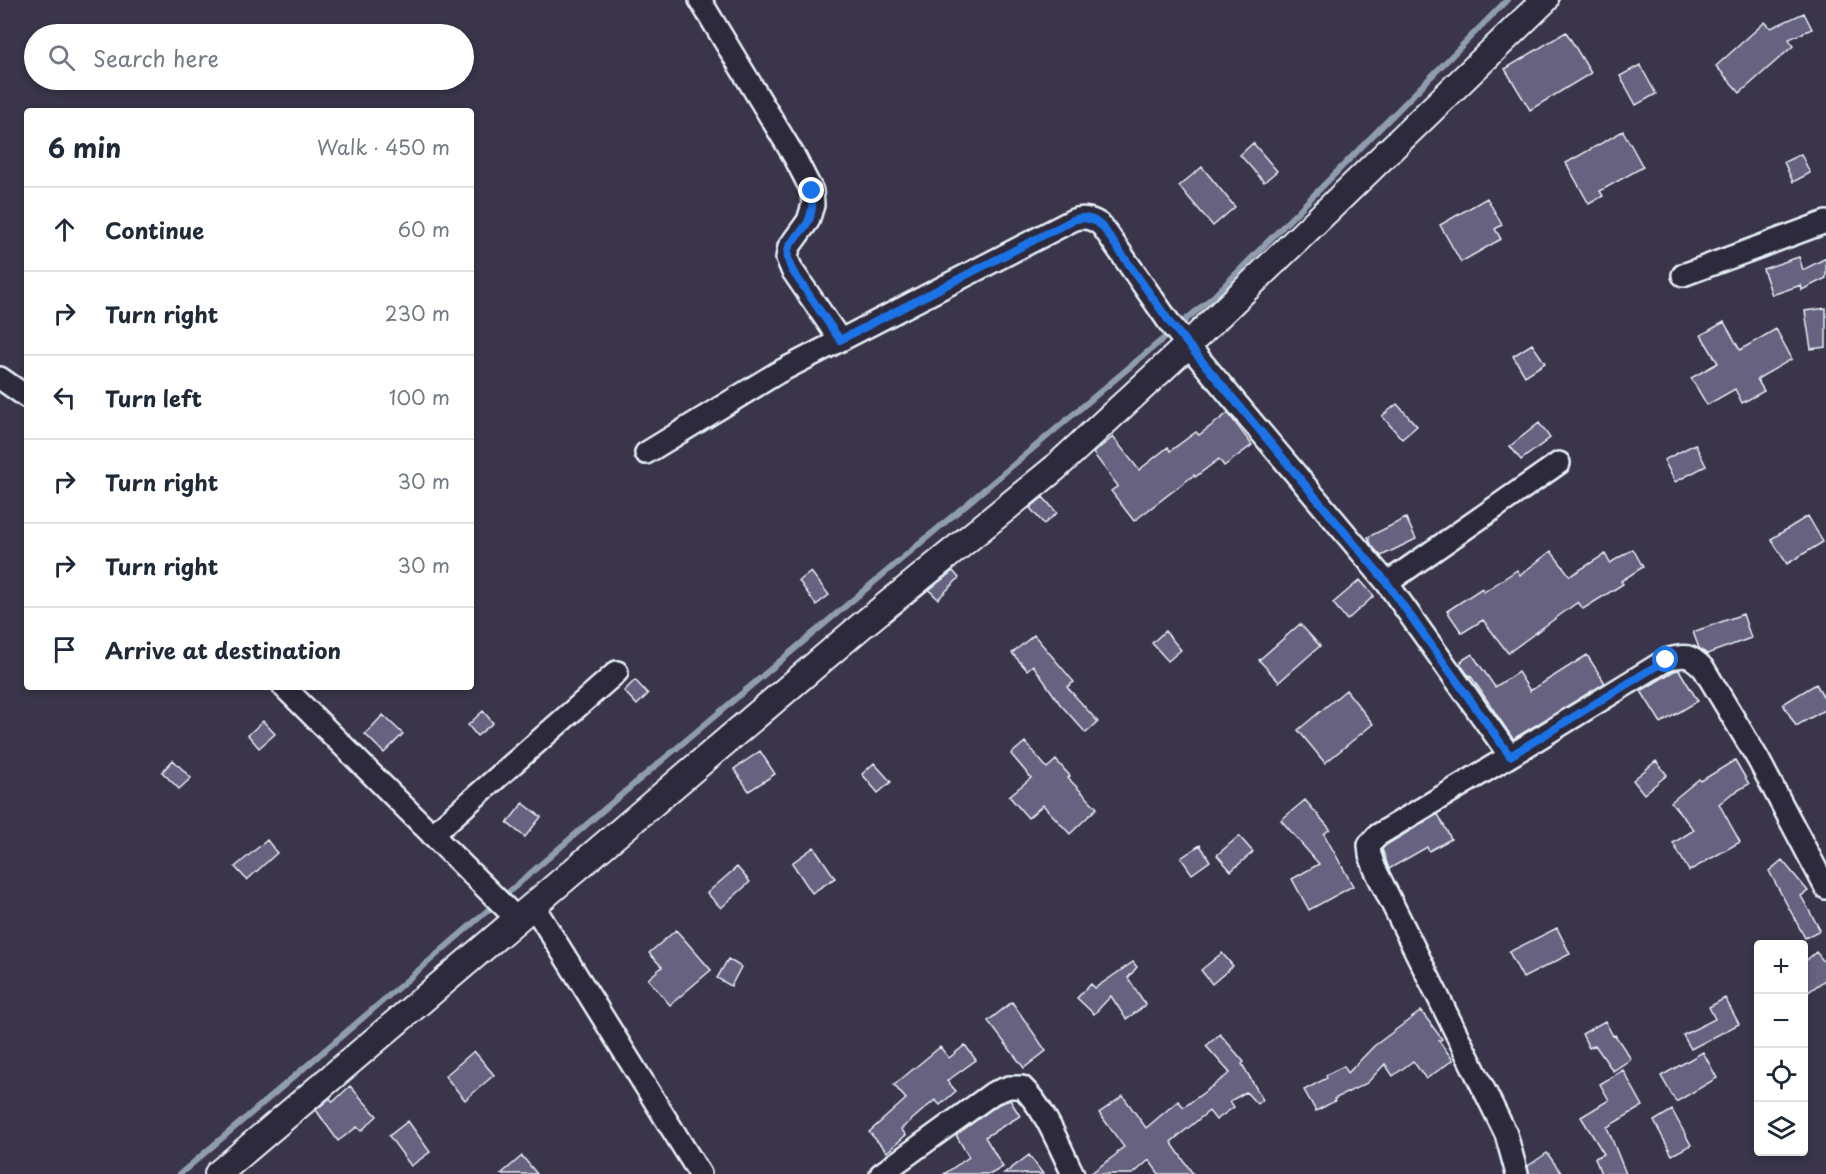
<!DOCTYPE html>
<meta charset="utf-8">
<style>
body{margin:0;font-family:"Playpen Sans",sans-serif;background:#f6f6f7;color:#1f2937}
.controls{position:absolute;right:18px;bottom:18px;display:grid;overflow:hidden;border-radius:6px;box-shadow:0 3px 9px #0003}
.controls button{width:54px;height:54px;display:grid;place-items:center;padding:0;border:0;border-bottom:2px solid #e0e1e3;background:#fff;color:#1f2937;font:30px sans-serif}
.stop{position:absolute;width:18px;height:18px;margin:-14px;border:4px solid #1a73e8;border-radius:50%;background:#fff}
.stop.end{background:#1a73e8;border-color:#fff;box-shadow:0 2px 6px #0008}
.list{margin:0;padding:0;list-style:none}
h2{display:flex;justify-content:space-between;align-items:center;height:78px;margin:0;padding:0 24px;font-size:26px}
h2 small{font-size:20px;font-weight:400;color:#747a83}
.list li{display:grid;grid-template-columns:39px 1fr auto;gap:18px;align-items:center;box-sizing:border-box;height:84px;padding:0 24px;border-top:2px solid #e0e1e3}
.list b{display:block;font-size:22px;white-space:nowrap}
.list em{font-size:20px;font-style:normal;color:#747a83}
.icon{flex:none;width:33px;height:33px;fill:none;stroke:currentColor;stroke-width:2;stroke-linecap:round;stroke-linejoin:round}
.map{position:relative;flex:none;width:1826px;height:1174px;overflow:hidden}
.search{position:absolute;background:#fff;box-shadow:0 3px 9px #0003;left:24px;top:24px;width:450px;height:66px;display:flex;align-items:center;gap:15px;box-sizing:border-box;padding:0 21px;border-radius:33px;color:#747a83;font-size:22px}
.panel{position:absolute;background:#fff;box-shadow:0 3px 9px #0003;left:24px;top:108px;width:450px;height:582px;border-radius:6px}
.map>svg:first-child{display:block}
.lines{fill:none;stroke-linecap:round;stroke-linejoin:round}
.stream{stroke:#8f9daf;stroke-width:6}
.building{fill:#666280;stroke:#e8f1f8;stroke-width:1.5}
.minor-casing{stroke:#e8f1f8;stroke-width:26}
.tertiary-casing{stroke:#e8f1f8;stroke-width:30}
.minor{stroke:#2f2a3d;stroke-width:21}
.tertiary{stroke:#2f2a3d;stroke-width:26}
.route{stroke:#1a73e8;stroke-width:8}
</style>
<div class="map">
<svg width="1826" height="1174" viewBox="0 0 1826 1174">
<rect width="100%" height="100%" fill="#3a354a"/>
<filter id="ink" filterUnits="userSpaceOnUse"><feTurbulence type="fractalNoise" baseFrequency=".0167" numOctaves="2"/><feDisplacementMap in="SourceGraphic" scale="12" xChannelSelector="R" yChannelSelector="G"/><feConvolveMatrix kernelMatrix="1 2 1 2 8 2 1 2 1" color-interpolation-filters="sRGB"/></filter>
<g filter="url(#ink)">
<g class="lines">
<path class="stream" d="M180,1174L427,963L608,806L1214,296L1507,0"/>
</g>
<path class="building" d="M1804,13L1812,29L1789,39L1793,46L1740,93L1716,66L1765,22L1771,28Z
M1566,32L1591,73L1530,110L1505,69Z
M1640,65L1656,94L1636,105L1620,76Z
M1623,131L1643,167L1600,191L1603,196L1589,204L1566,163Z
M1253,143L1277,171L1264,182L1240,155Z
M1801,154L1810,173L1793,182L1784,162Z
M1202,167L1235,207L1213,226L1179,186Z
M1487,198L1502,225L1495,229L1501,239L1461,262L1440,225Z
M1799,257L1803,270L1826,258V278L1802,290L1801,285L1772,295L1763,269Z
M1826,308V347L1811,349L1805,311Z
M1724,322L1740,350L1776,329L1792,359L1757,379L1764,391L1742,403L1735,389L1707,405L1691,378L1718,363L1701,335Z
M1532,344L1545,363L1525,376L1513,356Z
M1397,404L1417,426L1402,439L1382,416Z
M1228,413L1252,445L1224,466L1219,459L1195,477L1194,475L1134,521L1111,491L1118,486L1093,453L1113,437L1139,470L1168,447L1170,451L1196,432L1199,435Z
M1539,423L1550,438L1521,460L1510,446Z
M1695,444L1706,466L1675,482L1664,460Z
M1043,497L1057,513L1044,524L1030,508Z
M1808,516L1823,542L1787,564L1771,539Z
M1406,518L1416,539L1381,556L1372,546L1368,537Z
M1633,549L1643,567L1621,581L1623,584L1583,609L1578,602L1508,653L1483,620L1462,633L1447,611L1482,588L1484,592L1517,570L1520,575L1551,551L1570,576L1605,554L1610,563Z
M953,571L959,578L938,599L929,590Z
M811,572L829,595L816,605L799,581Z
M1360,580L1374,596L1347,620L1333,603Z
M1743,614L1751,638L1707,654L1699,648L1693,632Z
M1300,624L1320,646L1279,682L1259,660Z
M1165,631L1181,650L1168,661L1152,643Z
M1034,635L1074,682L1067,687L1098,722L1086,733L1060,704L1033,665L1027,670L1012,653Z
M1472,654L1495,687L1518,672L1530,691L1587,655L1605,683L1513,739L1470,675L1469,676L1460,664L1462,662L1461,661Z
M1679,670L1698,701L1661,723L1641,691L1674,671Z
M635,680L648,694L637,705L624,691Z
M1816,684L1826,701V709L1796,726L1783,704Z
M1346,690L1373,724L1325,763L1298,730Z
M483,711L493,723L477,736L468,725Z
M383,715L403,734L384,753L365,734Z
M263,721L275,734L259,748L248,735Z
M1025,742L1047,768L1056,760L1070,776L1068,778L1097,808L1070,834L1043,805L1028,818L1009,796L1031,778L1011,754Z
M760,751L775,774L749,791L734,769Z
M173,760L191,778L179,789L162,772Z
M1735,760L1749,784L1730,795L1719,804L1740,842L1689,871L1673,843L1694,830L1671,802L1699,779L1701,781Z
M1656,761L1667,775L1644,794L1633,780Z
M874,763L891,782L878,793L862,774Z
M1305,800L1330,829L1324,834L1353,886L1309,910L1292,879L1319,864L1281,820Z
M523,803L541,817L525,837L507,823Z
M1438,814L1451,839L1429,851L1427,847L1389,869L1382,849L1386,845Z
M1239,836L1253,852L1231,871L1217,855Z
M267,840L277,853L247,880L235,867Z
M1200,845L1210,861L1192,874L1181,858Z
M814,847L835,878L812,893L792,863Z
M1782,860L1808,891L1801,896L1820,930L1805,938L1769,871Z
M737,867L750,882L721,908L707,893Z
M1557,928L1570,954L1523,978L1509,952Z
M676,930L711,970L670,1005L648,979L662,967L649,953Z
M1816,952L1826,964V979L1803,996V963Z
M1222,953L1233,966L1212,984L1201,970Z
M728,959L741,967L731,986L717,978Z
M1133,962L1137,967L1128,978L1146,1005L1126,1019L1111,996L1094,1014L1077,998L1091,984L1095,988Z
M1725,998L1739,1024L1691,1049L1683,1035L1715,1019L1709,1007Z
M1012,1002L1046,1051L1024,1068L988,1021Z
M1421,1011L1442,1039L1439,1041L1453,1060L1426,1079L1413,1061L1393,1076L1385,1064L1367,1083L1334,1099L1335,1101L1316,1111L1304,1090L1327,1078L1326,1075L1344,1066L1348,1073L1374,1046Z
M1605,1021L1613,1036L1615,1035L1631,1059L1613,1071L1595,1045L1589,1048L1582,1034Z
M1220,1034L1244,1062L1242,1064L1263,1100L1257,1104L1246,1092L1230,1101L1234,1107L1216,1120L1209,1111L1171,1142L1193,1174H1159L1149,1160L1133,1174H1090L1118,1153L1117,1152L1124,1147L1099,1113L1123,1096L1146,1128L1178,1101L1184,1107L1230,1073L1206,1046Z
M965,1045L976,1060L947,1081L956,1091L940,1105L935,1100L901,1129L906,1135L887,1152L869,1132L906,1099L894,1085L940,1047L949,1058Z
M474,1051L494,1075L465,1100L445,1076Z
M1703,1052L1717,1078L1676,1102L1661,1076Z
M1623,1070L1643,1106L1607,1127L1626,1174H1601L1595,1158L1604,1154L1581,1117L1609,1100L1600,1084Z
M350,1086L377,1116L361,1131L357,1127L338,1141L316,1110L330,1098L333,1102Z
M1010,1100L1020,1116L985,1137L1003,1167L991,1174H944L969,1157L956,1135L999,1104Z
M1672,1110L1691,1145L1672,1155L1654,1121Z
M408,1121L430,1152L411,1166L389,1136Z
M1547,1153L1562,1174H1529L1528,1166Z
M1029,1155L1043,1174H1004Z
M522,1156L537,1174H501Z"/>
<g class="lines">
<defs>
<path id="minor" d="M700,0L794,156L812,191L813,205L808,221L789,247L787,258L792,270L840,340
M1683,275L1826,222
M0,378L27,397
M646,453L777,373L1073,220C1083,216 1094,219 1102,226L1171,325L1387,583L1510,756
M1387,583L1559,463
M284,687L517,919
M432,835L617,672
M533,905L700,1174
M881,1174L993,1093L1009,1087H1022C1046,1110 1058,1144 1073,1174
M1517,1174L1506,1134L1375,869L1370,855L1369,845L1378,835L1510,756L1666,660C1685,654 1690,654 1704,669L1758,759L1826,888"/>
<path id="tertiary" d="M218,1174L860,627L1055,468L1189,344L1545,0"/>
</defs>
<use href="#minor" class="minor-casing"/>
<use href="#tertiary" class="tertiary-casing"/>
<use href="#minor" class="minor"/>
<use href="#tertiary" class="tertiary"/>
</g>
</g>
<g class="lines" filter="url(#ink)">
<path class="route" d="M812,191C813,201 813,210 809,220C798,242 779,241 792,270L840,340L1073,220C1084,216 1094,219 1102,226L1171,324L1387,583L1510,756L1666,660"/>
</g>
</svg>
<div class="controls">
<button>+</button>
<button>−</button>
<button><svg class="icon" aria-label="locate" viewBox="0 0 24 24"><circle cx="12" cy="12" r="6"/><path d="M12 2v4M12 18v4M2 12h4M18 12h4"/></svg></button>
<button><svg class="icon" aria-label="layers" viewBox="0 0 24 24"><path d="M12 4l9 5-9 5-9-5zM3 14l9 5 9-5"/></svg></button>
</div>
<div class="stop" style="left:1666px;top:660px"></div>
<div class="stop end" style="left:812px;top:191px"></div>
<div class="search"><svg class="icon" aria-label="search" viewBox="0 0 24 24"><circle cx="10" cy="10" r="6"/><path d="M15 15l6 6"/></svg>Search here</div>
<section class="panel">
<h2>6 min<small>Walk · 450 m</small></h2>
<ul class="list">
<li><svg class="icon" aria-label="ahead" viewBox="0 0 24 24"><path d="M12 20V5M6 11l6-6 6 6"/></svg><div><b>Continue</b></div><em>60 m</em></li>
<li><svg class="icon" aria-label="right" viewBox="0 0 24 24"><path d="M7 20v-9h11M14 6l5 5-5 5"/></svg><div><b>Turn right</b></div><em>230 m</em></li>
<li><svg class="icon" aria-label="left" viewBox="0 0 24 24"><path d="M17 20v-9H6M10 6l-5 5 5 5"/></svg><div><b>Turn left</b></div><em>100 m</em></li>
<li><svg class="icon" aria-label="right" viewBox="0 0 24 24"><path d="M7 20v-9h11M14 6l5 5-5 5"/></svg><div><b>Turn right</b></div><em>30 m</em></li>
<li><svg class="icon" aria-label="right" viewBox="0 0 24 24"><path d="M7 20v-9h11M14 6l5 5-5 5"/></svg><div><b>Turn right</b></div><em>30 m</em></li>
<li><svg class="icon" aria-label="arrive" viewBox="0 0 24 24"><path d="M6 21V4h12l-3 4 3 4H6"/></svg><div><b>Arrive at destination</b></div></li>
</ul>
</section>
</div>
